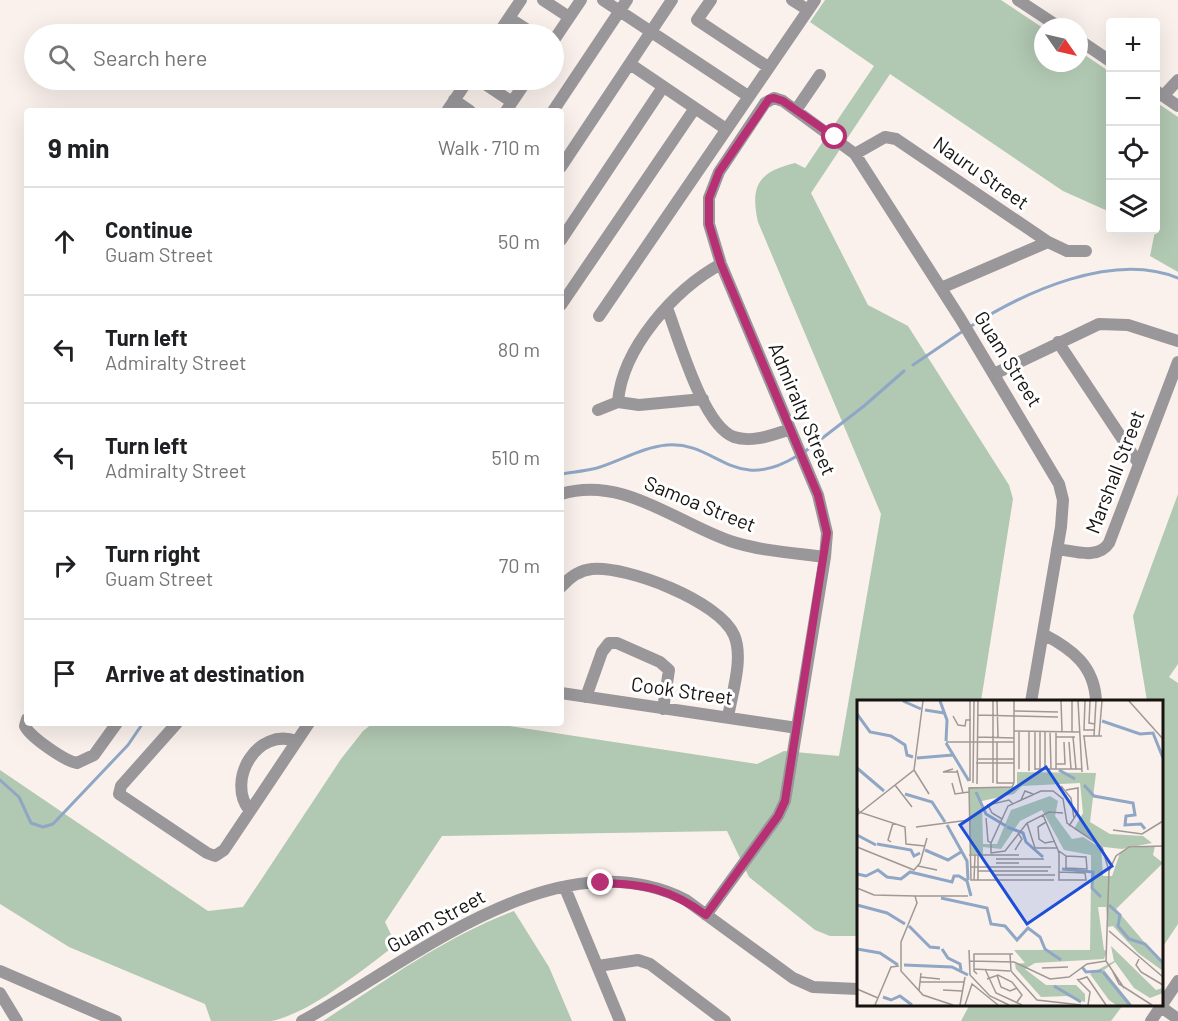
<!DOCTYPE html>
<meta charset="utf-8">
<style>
body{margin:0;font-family:Barlow,sans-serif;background:#f6f6f6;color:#202124}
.controls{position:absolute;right:18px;top:18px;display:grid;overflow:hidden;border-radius:6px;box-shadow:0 6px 24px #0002}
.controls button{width:54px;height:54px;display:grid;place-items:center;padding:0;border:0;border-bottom:2px solid #e0e0e0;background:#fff;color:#202124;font:30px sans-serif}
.compass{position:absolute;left:1034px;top:18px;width:54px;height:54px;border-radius:50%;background:#fff;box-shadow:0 6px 24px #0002;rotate:124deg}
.stop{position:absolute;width:18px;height:18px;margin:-14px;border:4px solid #b63073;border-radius:50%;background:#fff}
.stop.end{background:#b63073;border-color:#fff;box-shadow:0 2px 6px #0008}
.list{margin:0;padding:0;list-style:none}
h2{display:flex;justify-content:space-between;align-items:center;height:78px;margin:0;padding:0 24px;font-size:26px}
h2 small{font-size:20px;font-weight:400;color:#757577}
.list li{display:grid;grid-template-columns:39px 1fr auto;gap:18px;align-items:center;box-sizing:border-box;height:108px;padding:0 24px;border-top:2px solid #e0e0e0}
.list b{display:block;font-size:22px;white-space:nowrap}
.list p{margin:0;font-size:20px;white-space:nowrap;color:#757577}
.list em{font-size:20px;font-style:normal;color:#757577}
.icon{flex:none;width:33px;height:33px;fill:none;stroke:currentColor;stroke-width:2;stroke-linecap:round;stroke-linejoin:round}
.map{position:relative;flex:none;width:1178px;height:1021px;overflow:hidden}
.search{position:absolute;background:#fff;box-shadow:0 6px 24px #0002;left:24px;top:24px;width:540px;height:66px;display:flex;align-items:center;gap:15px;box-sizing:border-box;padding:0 21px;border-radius:33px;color:#757577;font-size:22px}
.panel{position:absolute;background:#fff;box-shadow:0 6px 24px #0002;left:24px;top:108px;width:540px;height:618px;border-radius:6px}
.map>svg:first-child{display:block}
.green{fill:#b1c8b2}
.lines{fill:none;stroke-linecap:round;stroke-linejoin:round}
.stream{stroke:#8fa7c5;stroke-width:3}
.minor{stroke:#9a979b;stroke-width:12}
.route{stroke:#b63073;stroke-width:8}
.labels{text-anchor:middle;stroke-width:6;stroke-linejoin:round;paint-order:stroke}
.street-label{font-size:20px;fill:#161311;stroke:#fff}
.inset-river{fill:none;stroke:#8fa7c5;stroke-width:3}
.inset-road{fill:none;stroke:#9f9894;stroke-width:1.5}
.view{fill:#1d4ed8;fill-opacity:0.15;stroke:#1d4ed8;stroke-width:3}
.inset-edge{fill:none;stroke:#161311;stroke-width:3}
</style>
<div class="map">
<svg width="1178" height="1021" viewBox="0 0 1178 1021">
<rect width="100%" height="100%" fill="#faf1ec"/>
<path class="green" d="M825,0H1001L1043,28V63H1079V51L1110,72V212L1063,191L890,74L811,193L868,305L908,326L1009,485L1013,499L981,701L858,702V936H830L815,930L749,877L727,831L442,836L385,922L396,945C364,968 310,1014 271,1021C252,1021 230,1021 211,1021L205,1004L69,947L0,904V770L208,911L243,907L341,759L363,731L373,723H490L757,764L784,751L839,756L881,514L758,222C750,186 758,172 795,163L805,168L874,66L810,22Z
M1156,102L1178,117V272L1150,256L1155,231L1152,230H1156Z
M1178,494V664L1169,677L1178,683V924L1162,948V702L1147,701L1133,616Z
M514,911L549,967L572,1021H323C385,981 445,937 514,911Z
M970,1004H1123V1005L1111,1021H961Z"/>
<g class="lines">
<path class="stream" d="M968,328C1024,292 1113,251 1178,278
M913,365L963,331
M803,453L864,406L904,371
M561,474C573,472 586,471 597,468C620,461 643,447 667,445C717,441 733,495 797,456
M0,780L19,797L31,823L43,827L53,824L128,745L143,723"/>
<path class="minor" d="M543,0L569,17
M603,0L748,96
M711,0L697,20L768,67
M792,0L808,10
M1018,0L1059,27
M509,18L534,34
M498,34L521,0
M554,40L581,0
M1079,40L1110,61
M630,64L726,129
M479,80L512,102
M1156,91L1178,106
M1163,96L1178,80
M454,100L470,111
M796,110L820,75
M447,111L468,80
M506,111L527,80
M553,111L627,0
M855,154L885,137L896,139L1048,242L1067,251H1086
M561,167L672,0
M561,240L663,87
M941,288L1048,242
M561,305L695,108
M667,308C679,339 703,426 734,437C752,443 772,435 788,430
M599,316L815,0
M1058,342L1139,464
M994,374L1099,324L1128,325L1178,341
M618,402C622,348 675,289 721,264
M598,410L618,402L639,405L703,399
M561,494C622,475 675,522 730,541C760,551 794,553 825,557
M1057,549C1074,551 1098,560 1109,543L1178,362
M561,587C569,578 580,570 592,569C628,566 719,601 734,635C744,658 732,693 728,717
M1043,634C1072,649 1095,666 1096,702
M561,693L797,728
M586,697L602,652L609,643H617L660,662L669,670L663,709
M27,719L25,726C30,737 65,761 77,763L94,755L117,723
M177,723L121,786L119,794L207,853L215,856L224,850L309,723
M249,810C226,779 258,727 296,741
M565,888L620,1021
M706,915L778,816L785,801L825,557L827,533L818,495L721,264L709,224V198L719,172L765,103L774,98L783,101L855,154L960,318L1059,484L1063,500L1061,527L1031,702
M598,966L638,960L650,964L725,1021
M0,971L116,1021
M0,993L17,1021
M1161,1007L1178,1019
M302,1021C410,963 557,834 686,900L793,978L813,987L858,989
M1151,1021L1178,981"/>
</g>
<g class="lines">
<path class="route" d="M601,883C645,884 670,889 706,915L778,816L785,801L827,533L818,495L721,264L709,224V198L719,172L769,99L774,98L783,101L835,137"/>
</g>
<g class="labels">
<g class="street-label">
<text transform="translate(981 173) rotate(35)" y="7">Nauru Street</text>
<text transform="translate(1008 359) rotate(58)" y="7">Guam Street</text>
<text transform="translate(802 409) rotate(67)" y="7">Admiralty Street</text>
<text transform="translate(1115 472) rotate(-69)" y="7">Marshall Street</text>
<text transform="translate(700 504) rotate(22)" y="7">Samoa Street</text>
<text transform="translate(682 691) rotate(8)" y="7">Cook Street</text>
<text transform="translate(436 921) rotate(-29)" y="7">Guam Street</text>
</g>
</g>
<g transform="translate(857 700)">
<rect width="306" height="306" fill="#faf1ec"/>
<path d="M160,72L239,73L233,122L253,134L286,136L295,143L265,149L247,147L217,129L226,113L223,83L165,86L157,94L125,101L126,144H140L154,110L193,96L201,101L198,116L215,139L226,137L244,148L246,176H255L263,153L271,148L298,146L296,155L306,163L259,209L306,264V271L281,253L256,226L251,227L249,207H241L247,250L250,251L247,259L178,263L168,269L189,285H219L228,294V302L210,296L184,297L159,269L158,264L168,263L157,250H233L234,182V155L207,150L185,110L163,121L144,149L126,147V154H113L112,87H160ZM254,246L299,290L306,288V293L293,298L277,288L258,262L247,270L275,305H259L252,300L233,274L257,261Z" fill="#b1c8b2"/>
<path class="inset-river" d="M46,1L64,9M83,1L90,20L89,41M68,10L87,13M0,14L13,32L34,36L48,45L50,55L56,57M245,21L283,34L296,33L306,58M89,43L112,81M60,58L96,55M0,68L27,91M202,70L218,79M227,85L237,96L276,103L278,115L269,116L268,125L284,124L288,129M119,92L129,114L149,126M48,94L75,102L88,122M90,125L110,161L111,180M150,127L166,133L169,142L186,157M0,135L19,145M20,144L54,150L57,156L63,153M68,150L91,160L104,152M205,169L236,172L235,188L244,197M0,174L9,176L21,170L30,177L44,179L53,172L95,182L97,176H102L110,181L114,196M84,198L130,208L134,224L148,226L160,240L171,228L183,237L188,249L204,260M0,205L30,213L48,224M252,205L263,215L261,226L272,239L288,244L306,263M52,226L73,247L83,248M0,249L23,253L41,265M85,249L91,258L103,264L104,270M47,265L95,267L111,275M225,267L229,272L245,271M246,272L273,305M197,286L224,302M26,297L34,300L43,296L55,305"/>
<path class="inset-road" d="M140,1L141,37M157,1V83M204,1L205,31M215,1V32M221,1L225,72M228,1L227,30H237M233,1L232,23L238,24M272,1L306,39M157,11L201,12M121,15L157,16M96,16L101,25L108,26L109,20H114M157,16L201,17M157,31L222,32M162,31V69M172,31V71M183,31V69M193,31L194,69M226,36H245M227,36L231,70M237,36L239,1M242,36L245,1M120,37L157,38M199,37H218M216,37L219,69M89,42H157M140,42V83H157M212,42L214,69M120,59H157M119,63H157M199,64H208L207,42M96,69L86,72H101M178,69H225M188,69V31M199,69V31M57,70L72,94M100,70L106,93M178,70V31M113,81V1M95,83L98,94L112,92M116,83L117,1M136,83V1M157,83L155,87L112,88L114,180H197M120,84L121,1M38,85L55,107M204,86L214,98L217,119M209,90L221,88V112L212,126M164,100L168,91L176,94M0,106L2,112L48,127L49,144L68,146M206,113L192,112L170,123L148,151L134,153V143L151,106L184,91H196L206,99L210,123L245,147L252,171M0,115L57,70L66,1M186,115L201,150L202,153V180H229L228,173L202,172M129,118L131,141L134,143M145,119L135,113L131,105L152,100L156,104M189,122L181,127L182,139L188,143L198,141M170,123L178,148H201M59,127L112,120M256,130L285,134L306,121M34,142L31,140L36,123M0,147L57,170L63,163L70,138M158,150L165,139L161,133M202,151L209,156L229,157L230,169L209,168V156M112,155H162M121,155V180M139,159H187M139,163H162M61,166L80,170M114,167H194M121,171H191M136,175H198M117,180L118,155M0,188L17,195L58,196L60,203L44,242V271L66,295L96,305M58,196H111M252,231L306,277M112,250L113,275L133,296L152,305M153,254L154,271L180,300L224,305M282,259L279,265L284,272L306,285M113,261L157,262L193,279L212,277L230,264L249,261M185,268L211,267M117,269L153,271M128,269L139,293L165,305M255,270L262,284L295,305M120,274L117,271V254H156M140,275L144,287L153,291L160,288M63,277L83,279M130,279L141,275L155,282L165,295L160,302M220,279L233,292L231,305M221,280L230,277L249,305M63,282H107M267,288L249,261L252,171L259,156L272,147L306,146M0,289L21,298M86,290L105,291M62,291L64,273M18,305L34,267L42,266M103,305L108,277M108,305L115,284L141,305"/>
<path class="view" d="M189,67L255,166L170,224L103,125Z"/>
<rect width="306" height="306" class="inset-edge"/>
</g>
</svg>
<div class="controls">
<button>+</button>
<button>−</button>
<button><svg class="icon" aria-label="locate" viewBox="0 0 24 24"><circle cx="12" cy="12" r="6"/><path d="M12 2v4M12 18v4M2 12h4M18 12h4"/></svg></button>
<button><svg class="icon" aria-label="layers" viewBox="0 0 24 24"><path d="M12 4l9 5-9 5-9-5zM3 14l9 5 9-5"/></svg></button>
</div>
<svg class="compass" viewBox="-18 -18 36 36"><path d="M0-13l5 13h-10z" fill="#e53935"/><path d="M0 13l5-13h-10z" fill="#757577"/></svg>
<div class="stop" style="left:835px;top:137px"></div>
<div class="stop end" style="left:601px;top:883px"></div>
<div class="search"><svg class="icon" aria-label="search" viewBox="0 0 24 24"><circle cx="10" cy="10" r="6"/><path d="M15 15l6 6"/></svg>Search here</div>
<section class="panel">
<h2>9 min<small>Walk · 710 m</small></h2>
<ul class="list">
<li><svg class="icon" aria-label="ahead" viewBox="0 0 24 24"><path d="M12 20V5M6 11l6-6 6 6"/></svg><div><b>Continue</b><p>Guam Street</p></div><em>50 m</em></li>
<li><svg class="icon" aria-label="left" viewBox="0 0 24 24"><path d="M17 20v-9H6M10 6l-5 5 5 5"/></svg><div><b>Turn left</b><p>Admiralty Street</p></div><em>80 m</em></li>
<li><svg class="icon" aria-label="left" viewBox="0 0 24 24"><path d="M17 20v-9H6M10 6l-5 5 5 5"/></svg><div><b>Turn left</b><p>Admiralty Street</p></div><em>510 m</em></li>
<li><svg class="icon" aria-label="right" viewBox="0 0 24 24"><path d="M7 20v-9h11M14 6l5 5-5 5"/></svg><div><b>Turn right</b><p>Guam Street</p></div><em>70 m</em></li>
<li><svg class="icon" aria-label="arrive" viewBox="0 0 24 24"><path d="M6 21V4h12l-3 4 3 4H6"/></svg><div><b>Arrive at destination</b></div></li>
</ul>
</section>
</div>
